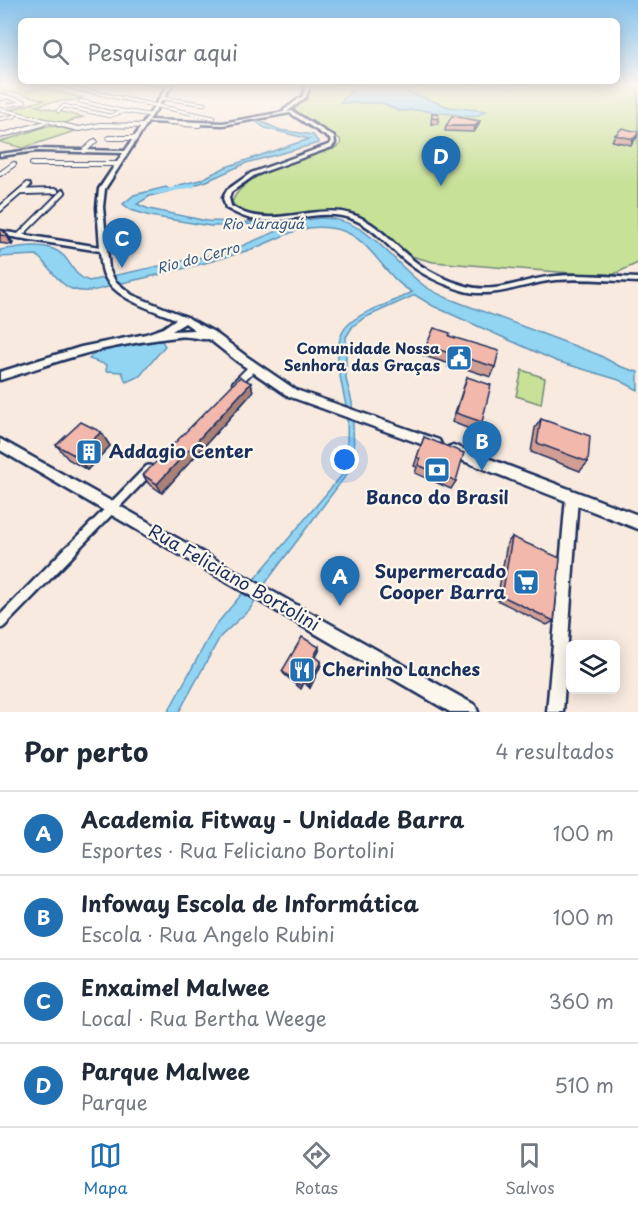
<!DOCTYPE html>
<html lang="pt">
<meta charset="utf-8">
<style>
body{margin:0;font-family:"Playpen Sans",sans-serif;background:#f6f6f7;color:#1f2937}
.controls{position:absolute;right:18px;bottom:18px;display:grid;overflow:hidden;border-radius:9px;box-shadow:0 3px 15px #0003}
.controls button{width:54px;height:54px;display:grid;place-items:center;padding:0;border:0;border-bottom:2px solid #e0e1e3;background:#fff;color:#1f2937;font:30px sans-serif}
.you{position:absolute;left:345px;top:460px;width:21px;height:21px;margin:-15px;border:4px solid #fff;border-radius:50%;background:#1a73e8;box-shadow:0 0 0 9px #1a73e833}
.badge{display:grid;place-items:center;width:39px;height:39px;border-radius:50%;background:#1f6fb2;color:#fff;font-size:20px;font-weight:700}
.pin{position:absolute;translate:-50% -50px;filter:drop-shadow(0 2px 3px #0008)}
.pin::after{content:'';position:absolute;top:32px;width:21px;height:18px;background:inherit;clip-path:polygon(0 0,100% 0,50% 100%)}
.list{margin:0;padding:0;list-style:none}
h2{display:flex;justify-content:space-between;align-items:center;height:78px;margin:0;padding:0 24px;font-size:26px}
h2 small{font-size:20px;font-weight:400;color:#747a83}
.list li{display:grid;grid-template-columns:39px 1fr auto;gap:18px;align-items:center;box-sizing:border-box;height:84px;padding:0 24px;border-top:2px solid #e0e1e3}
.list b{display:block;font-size:22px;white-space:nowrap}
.list p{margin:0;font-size:20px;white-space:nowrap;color:#747a83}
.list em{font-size:20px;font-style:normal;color:#747a83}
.icon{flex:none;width:33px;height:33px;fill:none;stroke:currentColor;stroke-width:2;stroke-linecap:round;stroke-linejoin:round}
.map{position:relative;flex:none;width:638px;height:712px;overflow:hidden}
.search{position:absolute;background:#fff;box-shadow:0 3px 15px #0003;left:18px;right:18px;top:18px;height:66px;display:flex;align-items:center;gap:15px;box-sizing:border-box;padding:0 21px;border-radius:9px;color:#747a83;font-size:22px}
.sheet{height:414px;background:#fff}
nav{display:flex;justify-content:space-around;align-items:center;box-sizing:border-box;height:84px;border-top:2px solid #e0e1e3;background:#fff;font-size:16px;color:#747a83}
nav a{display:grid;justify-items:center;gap:3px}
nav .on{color:#1f6fb2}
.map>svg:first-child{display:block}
.green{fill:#c7e197;stroke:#71887a;stroke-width:1.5}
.water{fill:#91d5f3;stroke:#6293b7;stroke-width:1.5}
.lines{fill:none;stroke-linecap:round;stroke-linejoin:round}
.river{fill:#91d5f3;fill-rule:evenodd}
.street-far5-casing{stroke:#1b2f5e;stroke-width:4.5}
.street-far4-casing{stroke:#1b2f5e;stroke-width:6}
.street-far3-casing{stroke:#1b2f5e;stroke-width:8}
.street-far2-casing{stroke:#1b2f5e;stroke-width:11}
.street-far1-casing{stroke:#1b2f5e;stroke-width:14}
.street-casing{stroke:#1b2f5e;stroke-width:16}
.secondary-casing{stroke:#1b2f5e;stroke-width:5}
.primary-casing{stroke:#1b2f5e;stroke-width:5}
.street-far5{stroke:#fbf7ec;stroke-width:3}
.street-far4{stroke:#fbf7ec;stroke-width:4}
.street-far3{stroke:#fbf7ec;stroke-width:4.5}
.street-far2{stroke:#fbf7ec;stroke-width:7}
.street-far1{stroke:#fbf7ec;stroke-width:9}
.street{stroke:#fbf7ec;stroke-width:11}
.secondary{fill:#fbf7ec;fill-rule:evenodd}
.primary{fill:#fbf7ec;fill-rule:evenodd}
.wall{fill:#d09e94;stroke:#1b2f5e;stroke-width:1.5}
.shaded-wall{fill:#a98178;stroke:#1b2f5e;stroke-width:1.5}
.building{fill:#f2b8ac;stroke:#1b2f5e;stroke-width:1.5}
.labels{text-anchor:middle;stroke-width:4.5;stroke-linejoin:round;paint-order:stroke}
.far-water-label{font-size:14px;font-style:italic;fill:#385883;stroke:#fbf7ec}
.poi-label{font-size:15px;font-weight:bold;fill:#1b2f5e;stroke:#fbf7ec;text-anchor:end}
.near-poi-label{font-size:18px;font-weight:bold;fill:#1b2f5e;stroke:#fbf7ec;text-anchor:start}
.near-street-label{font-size:18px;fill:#1b2f5e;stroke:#fbf7ec}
</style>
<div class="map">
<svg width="638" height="712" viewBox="0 0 638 712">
<rect width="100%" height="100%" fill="#f9eadf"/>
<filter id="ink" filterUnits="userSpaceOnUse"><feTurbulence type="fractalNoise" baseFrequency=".0167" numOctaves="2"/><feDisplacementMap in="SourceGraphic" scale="12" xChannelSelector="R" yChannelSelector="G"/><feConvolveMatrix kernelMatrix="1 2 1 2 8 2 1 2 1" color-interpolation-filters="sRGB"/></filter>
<g filter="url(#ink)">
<path class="green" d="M0,84H27L17,88L24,91L44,88L82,98C65,104 54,99 37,106L83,117L61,124L6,111L44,100L19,93L2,92Z
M311,84H638V263L610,276L433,262L411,256L363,220L338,211L260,216L237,210L232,202C244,171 304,159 333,149L341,144L340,139L292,110L309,95Z
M50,125L75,131L23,148L0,142Z
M522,370L545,378L541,404L516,396Z"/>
<path class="water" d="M358,84H444L411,88L406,91L449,107L486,111L475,117L419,110L398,111L385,104L377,103H340Z
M262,118V122L280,130L313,135L319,143L246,163L207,181L180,189L175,186L200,180L226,167L309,139L265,128L254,120Z
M166,187L171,191L150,196L137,204L149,209L207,221L238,222L244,226H210L150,216L131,210L123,204L134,195Z
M320,218C367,217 389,259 422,284C429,290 439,294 447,298L599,355L619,366L638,372V390L619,380L556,361L433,306L415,295L364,318L353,326L346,337V379L352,402L354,449L350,470L267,581L250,609L220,637L179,712H168L215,626L342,475C348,462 348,421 346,406C342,383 328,341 350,323C367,308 393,304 412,292C382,276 371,236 336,229C300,221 278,241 246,251C205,264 163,274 122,283C107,287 88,295 72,289C58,284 48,264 36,255L0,257V250C18,247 49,240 64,256C73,266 74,276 89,281L230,251L282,229L251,226L243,222L279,224Z
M155,341H162L165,346L140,376L126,382L122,372L106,371L107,365L89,359L95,352Z"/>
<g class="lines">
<path class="river" d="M192,183H195V187L154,195L150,193Z"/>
<defs>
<path id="street-far5" d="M55,84L214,118
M149,84H160
M0,95L8,97L0,99
M8,97L25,102L9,105
M162,98L204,104
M80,101L122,111
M0,109L64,125
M58,111L64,106L110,116L124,111L150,115
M0,119L15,116
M166,122L199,125
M37,125L45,123
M100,125H111"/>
<path id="street-far4" d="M58,124L79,129L101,125L143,126
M185,124L199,125
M0,136L42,124
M109,138H136
M84,151L95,141
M32,164H118
M0,174L14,164"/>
<path id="street-far3" d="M20,192L56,191
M0,209L28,185
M19,236L63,192"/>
<path id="street-far2" d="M236,384L253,367"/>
<path id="street-far1" d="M70,551L149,470"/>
<path id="street" d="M0,623L71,550"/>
<path id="secondary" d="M169,84H173L149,120L223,123L284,112V110L303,96L306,84H310L306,97L287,112L292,111L334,137L335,143L332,147L255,175L231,192L229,198L231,206C239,211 247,215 256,216C285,221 313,208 342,212C375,217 392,245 417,263C431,273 449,281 466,286C495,295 526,278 556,276C583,273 611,277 638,278V282C611,281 583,278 556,280C524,283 493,300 461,290C444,284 426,277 412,266C389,250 372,221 342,216C313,211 284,224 256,220C245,218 235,213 226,208L223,198L227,190L251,173L328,145L331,143L330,139L290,113L223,125L148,122L105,189L103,207L109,269L115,281L132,295L189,318L190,320L189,322H183C159,311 115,301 104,275C101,268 101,259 100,251L0,235V231L100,247L97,207L99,189L123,153L37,151L0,156V154L37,149L125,151Z
M572,491L576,493L578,497L563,712H547L566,497L568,493Z"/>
<path id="primary" d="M186,317L214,332L246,356L296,390L439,440L441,444L439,448L435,449L288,396L238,362L209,339C200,340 189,335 177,337C144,341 112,346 80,355C53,362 27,372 0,380V372L81,347L146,334L163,328L176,319ZM185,323L195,330L172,331Z
M0,439L475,705L478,712H450L0,450Z
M453,445L638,515V529L448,455L447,451L448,447Z"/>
</defs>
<use href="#street-far5" class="street-far5-casing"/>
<use href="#street-far4" class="street-far4-casing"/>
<use href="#street-far3" class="street-far3-casing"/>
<use href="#street-far2" class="street-far2-casing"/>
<use href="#street-far1" class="street-far1-casing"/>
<use href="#street" class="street-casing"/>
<use href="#secondary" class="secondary-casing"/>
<use href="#primary" class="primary-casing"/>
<use href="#street-far5" class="street-far5"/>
<use href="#street-far4" class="street-far4"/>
<use href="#street-far3" class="street-far3"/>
<use href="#street-far2" class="street-far2"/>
<use href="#street-far1" class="street-far1"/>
<use href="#street" class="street"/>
<use href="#secondary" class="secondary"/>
<use href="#primary" class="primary"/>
</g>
<path class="wall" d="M432,113L439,119L438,124H431Z
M446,126H478L474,132L445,131Z
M615,135L637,137L631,145L612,141Z
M0,229L7,234L13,243L12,245L0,243Z
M449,336L495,367L491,377L457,366L456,370L448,367L450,364L424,356L426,346Z
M467,377L482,422L477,432L452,422Z
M251,383L253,392L162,493L148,483L143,475Z
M541,419L588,462L580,471L531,452L535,428Z
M101,432L110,446L87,470L68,459L56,445Z
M424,437L456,481L451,489L415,473L417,467L414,466Z
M512,537L554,621L547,625L497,600L507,543Z
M319,651L316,657L321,661V665L310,688L304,683L301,689L284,674L282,671Z"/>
<path class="shaded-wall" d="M480,121L478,126L474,132L475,126Z
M638,134L637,137L631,145L633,139Z
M7,234L13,243L12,245L7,236Z
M251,383L253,392L162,493L157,484Z
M101,432L110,446L87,470L76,456Z
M319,647V651L314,660V656Z
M321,661V665L310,688L309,685Z"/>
<path class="building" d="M432,113H438L439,119L432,118Z
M452,116L480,121L475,126H446Z
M622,128L638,132V134L633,139L615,135Z
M0,229L7,234V236L0,235Z
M434,328L450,333L449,336L499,351L495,367L460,356L459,360L452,358L453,354L426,346Z
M240,377L251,383L157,484L143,475Z
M467,377L491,385L482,422L456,413Z
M541,419L590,436L588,462L537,443Z
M81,422L101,432L76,456L56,445Z
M424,437L464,453L456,481L418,465L420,459L417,457Z
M512,537L560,558L554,621L502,596Z
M302,637L319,647L314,656L321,661L309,685L303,680L301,686L282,671Z"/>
</g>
<linearGradient id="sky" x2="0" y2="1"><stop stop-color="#85c1ec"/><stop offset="0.46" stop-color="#fcf6f1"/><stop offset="1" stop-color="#fcf6f1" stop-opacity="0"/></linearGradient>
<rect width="638" height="184" fill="url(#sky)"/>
<defs>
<symbol id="civic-square" viewBox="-11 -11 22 22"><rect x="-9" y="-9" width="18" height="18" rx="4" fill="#1f6fb2" stroke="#fbf7ec"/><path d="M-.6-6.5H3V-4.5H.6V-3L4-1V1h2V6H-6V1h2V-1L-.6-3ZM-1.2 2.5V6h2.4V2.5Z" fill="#fff"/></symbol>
<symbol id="building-square" viewBox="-11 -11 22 22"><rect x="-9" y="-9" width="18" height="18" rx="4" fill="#1f6fb2" stroke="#fbf7ec"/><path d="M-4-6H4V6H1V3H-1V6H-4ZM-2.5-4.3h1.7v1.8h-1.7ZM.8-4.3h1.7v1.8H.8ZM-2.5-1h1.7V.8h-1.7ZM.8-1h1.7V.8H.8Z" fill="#fff"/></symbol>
<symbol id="bank-square" viewBox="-11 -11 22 22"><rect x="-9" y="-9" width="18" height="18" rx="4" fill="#1f6fb2" stroke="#fbf7ec"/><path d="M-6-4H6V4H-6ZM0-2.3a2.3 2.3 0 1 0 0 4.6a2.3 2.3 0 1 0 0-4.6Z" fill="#fff"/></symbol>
<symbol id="supermarket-square" viewBox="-11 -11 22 22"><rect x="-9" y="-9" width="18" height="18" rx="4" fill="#1f6fb2" stroke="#fbf7ec"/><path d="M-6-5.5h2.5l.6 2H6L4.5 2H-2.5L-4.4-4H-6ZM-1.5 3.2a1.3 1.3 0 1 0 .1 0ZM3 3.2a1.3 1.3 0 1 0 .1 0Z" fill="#fff"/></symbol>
<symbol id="restaurant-square" viewBox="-11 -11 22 22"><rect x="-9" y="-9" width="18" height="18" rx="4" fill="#1f6fb2" stroke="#fbf7ec"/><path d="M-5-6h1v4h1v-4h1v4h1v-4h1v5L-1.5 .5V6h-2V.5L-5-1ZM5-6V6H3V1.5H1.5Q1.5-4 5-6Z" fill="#fff"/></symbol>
</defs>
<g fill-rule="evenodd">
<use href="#civic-square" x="444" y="343" width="30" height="30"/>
<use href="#building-square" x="74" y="437" width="30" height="30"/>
<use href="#bank-square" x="422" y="455" width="30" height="30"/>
<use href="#supermarket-square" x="511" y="567" width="30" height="30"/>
<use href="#restaurant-square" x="287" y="655" width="30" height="30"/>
</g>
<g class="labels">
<g class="far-water-label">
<text x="263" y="229">Rio Jaraguá</text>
<text transform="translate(198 258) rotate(-15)" y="5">Rio do Cerro</text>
</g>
<g class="poi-label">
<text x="440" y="354">Comunidade Nossa<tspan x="440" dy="17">Senhora das Graças</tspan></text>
</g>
<g class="near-poi-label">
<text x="109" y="458">Addagio Center</text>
<text x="437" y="504" text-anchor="middle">Banco do Brasil</text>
<text x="506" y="578" text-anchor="end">Supermercado<tspan x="506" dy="21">Cooper Barra</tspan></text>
<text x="322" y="676">Cherinho Lanches</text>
</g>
<g class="near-street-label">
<text transform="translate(234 578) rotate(30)" y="6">Rua Feliciano Bortolini</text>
</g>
</g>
</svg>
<div class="controls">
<button><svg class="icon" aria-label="layers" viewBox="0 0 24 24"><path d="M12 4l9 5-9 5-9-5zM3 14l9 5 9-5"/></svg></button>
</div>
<div class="you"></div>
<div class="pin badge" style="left:340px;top:606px">A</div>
<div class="pin badge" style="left:482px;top:471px">B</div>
<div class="pin badge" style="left:122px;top:268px">C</div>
<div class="pin badge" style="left:441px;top:186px">D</div>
<div class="search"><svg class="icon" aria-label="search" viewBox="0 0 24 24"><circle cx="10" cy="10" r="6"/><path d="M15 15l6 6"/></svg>Pesquisar aqui</div>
</div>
<section class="sheet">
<h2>Por perto<small>4 resultados</small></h2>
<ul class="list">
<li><span class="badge">A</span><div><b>Academia Fitway - Unidade Barra</b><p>Esportes · Rua Feliciano Bortolini</p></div><em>100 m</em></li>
<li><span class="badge">B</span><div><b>Infoway Escola de Informática</b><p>Escola · Rua Angelo Rubini</p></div><em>100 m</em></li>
<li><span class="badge">C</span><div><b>Enxaimel Malwee</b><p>Local · Rua Bertha Weege</p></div><em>360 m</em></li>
<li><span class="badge">D</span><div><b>Parque Malwee</b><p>Parque</p></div><em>510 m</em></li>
</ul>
</section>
<nav>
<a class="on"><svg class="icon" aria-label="map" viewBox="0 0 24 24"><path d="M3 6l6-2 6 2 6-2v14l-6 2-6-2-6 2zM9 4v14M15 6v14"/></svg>Mapa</a>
<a><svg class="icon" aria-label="directions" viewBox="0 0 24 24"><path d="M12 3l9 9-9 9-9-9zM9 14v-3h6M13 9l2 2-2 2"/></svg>Rotas</a>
<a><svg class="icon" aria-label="saved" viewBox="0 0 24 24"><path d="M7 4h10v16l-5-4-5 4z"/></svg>Salvos</a>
</nav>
